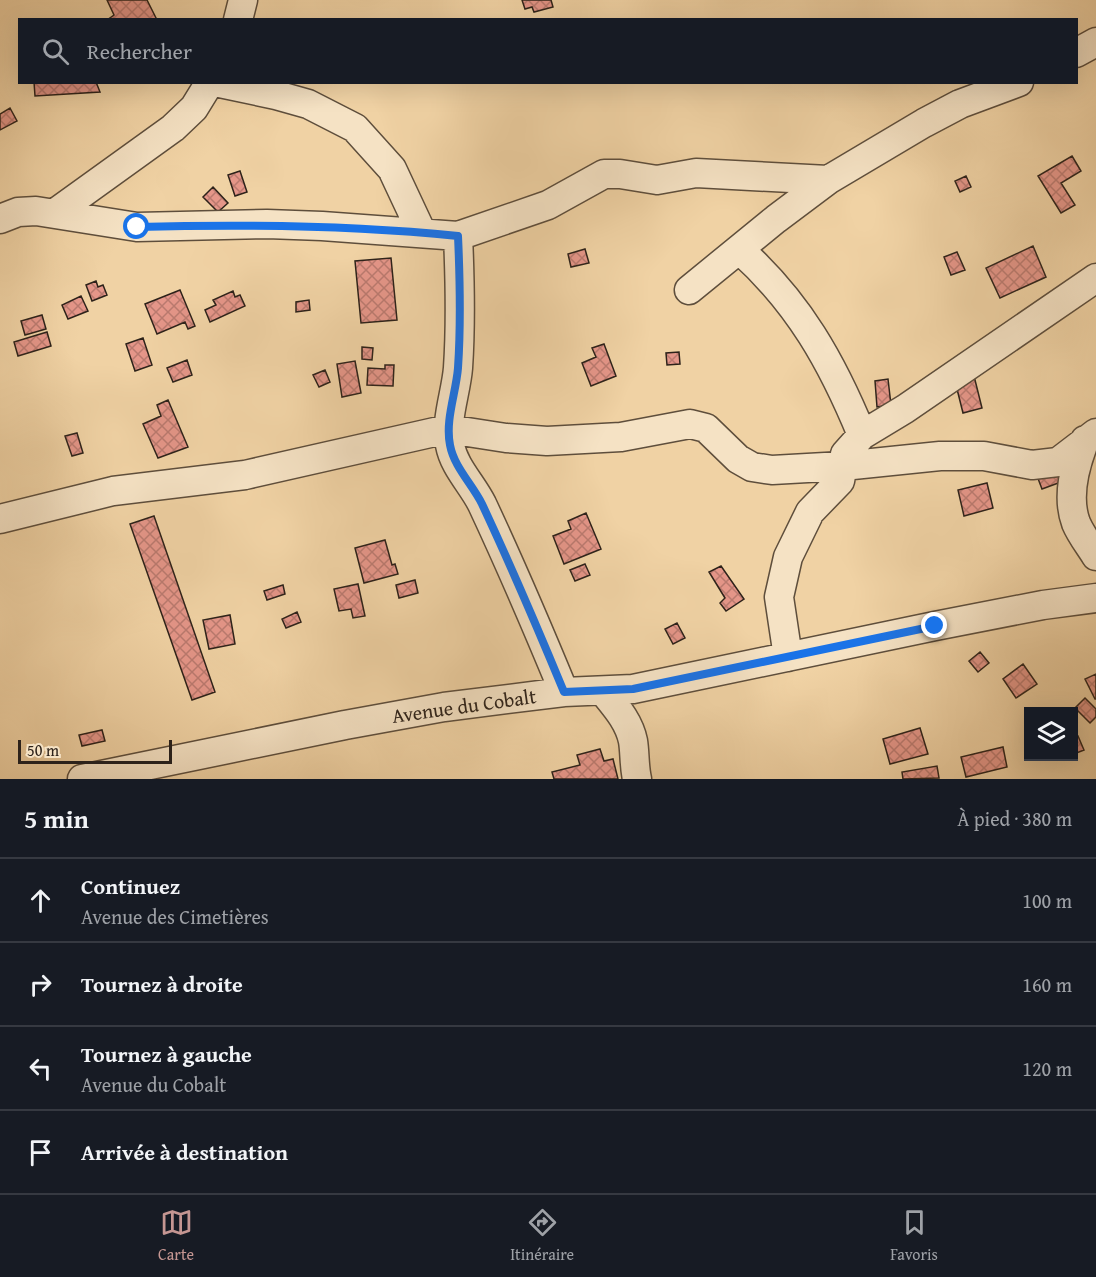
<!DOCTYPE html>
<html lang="fr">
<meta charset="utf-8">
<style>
body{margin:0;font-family:"Gentium Book Plus",serif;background:#20242c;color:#f1f3f6}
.controls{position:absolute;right:18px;bottom:18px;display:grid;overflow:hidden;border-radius:0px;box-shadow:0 6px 24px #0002}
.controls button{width:54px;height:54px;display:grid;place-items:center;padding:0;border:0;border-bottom:2px solid #363941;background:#171b24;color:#f1f3f6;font:30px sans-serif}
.scale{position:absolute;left:18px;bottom:15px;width:154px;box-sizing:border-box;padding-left:6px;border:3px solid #2d221a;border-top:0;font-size:16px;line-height:21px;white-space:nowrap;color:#2d221a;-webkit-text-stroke:4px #f5e2c4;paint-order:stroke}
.stop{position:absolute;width:18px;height:18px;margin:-14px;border:4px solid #1a73e8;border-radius:50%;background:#fff}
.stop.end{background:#1a73e8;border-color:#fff;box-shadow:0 2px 6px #0008}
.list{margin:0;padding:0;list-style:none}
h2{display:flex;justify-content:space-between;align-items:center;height:78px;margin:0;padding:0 24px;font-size:26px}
h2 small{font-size:20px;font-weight:400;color:#9ea1a6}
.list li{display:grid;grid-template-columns:39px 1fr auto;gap:18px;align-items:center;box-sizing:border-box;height:84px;padding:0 24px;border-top:2px solid #363941}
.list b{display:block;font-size:22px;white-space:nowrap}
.list p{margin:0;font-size:20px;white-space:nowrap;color:#9ea1a6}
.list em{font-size:20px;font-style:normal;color:#9ea1a6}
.icon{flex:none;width:33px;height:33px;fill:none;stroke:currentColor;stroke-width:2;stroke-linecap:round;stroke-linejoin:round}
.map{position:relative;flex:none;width:1096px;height:779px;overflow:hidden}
.search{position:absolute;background:#171b24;box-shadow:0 6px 24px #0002;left:18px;right:18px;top:18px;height:66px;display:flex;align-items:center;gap:15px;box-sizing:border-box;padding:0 21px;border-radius:0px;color:#9ea1a6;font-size:22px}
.sheet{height:414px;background:#171b24}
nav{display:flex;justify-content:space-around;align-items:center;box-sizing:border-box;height:84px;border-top:2px solid #363941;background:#171b24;font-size:16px;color:#9ea1a6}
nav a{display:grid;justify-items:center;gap:3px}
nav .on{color:#c59692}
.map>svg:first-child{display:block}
.building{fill:url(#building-cross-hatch);stroke:#2d221a;stroke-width:1.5}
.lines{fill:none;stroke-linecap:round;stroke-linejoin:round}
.minor-casing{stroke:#5e4e3c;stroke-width:31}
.minor{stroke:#f5e2c4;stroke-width:28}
.route{stroke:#1a73e8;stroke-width:8}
.labels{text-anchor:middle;stroke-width:6;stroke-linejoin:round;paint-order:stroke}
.street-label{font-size:20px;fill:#2d221a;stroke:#f5e2c4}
</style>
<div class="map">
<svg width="1096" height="779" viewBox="0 0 1096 779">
<defs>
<pattern id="building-cross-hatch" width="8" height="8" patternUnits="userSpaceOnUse" patternTransform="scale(1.5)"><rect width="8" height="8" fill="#e59689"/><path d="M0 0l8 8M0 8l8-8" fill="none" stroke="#ba7a6f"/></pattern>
</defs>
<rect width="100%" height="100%" fill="#f0d2a4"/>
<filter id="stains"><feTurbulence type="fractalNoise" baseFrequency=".00333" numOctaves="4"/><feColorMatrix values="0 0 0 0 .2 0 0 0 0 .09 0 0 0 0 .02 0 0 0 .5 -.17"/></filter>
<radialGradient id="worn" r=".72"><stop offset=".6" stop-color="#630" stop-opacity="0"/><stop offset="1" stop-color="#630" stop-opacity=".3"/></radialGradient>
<path class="building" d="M107,0H147L157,20H107L114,15Z
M522,0H551L553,7L534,12L532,7L525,9Z
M34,82H96L100,92L35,96Z
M10,108L17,121L0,130V114Z
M1072,156L1081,171L1061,183L1075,205L1061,213L1038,176Z
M240,171L247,192L235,196L228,175Z
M966,176L971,187L960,192L955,181Z
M213,187L228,203L218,212L203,197Z
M1033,246L1046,277L1000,298L986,268Z
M585,249L589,263L571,267L568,254Z
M957,252L965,270L951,275L944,257Z
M391,258L397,320L361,323L355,261Z
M96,281L98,287L103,285L107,295L92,301L86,285Z
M180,290L195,326L188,329L185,322L157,334L145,304Z
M233,291L235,297L240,295L245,306L210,322L205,310L216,305L213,300Z
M81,296L88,311L68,319L62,305Z
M309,300L310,310L296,312V302Z
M42,315L46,329L25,335L21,321Z
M47,332L51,346L18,356L14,342Z
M143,338L152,365L135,371L126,344Z
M604,344L616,376L591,386L582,363L596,357L592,348Z
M362,347L373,348L372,360L362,359Z
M679,352L680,364L667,365L666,353Z
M187,360L192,375L173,382L167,368Z
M355,361L361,393L342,397L337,364Z
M385,365H394L393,386L367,385L368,368L385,369Z
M325,370L330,382L319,387L313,375Z
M974,376L982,408L963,413L955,381Z
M888,379L891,405L877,407L875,381Z
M168,400L188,447L158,458L143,424L161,416L157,405Z
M77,433L83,453L72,456L65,436Z
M1053,461L1061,482L1042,489L1034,468Z
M987,483L993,508L964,516L958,490Z
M586,513L601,549L564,564L553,536L571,529L568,521Z
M154,516L215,692L192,700L130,524Z
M385,540L392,565L395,564L398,574L364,583L355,548Z
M585,564L590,575L575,581L570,570Z
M721,566L744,599L726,611L720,603L725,598L709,572Z
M415,580L418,593L399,598L396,585Z
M358,584L365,616L353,618L351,609L339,611L334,589Z
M283,585L285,594L267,600L264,591Z
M297,612L301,622L286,628L282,619Z
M230,615L235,644L209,649L203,620Z
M677,623L685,638L673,644L665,629Z
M980,652L989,663L978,672L969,661Z
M1023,664L1037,684L1016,698L1003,679Z
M1096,674V699H1095L1085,679Z
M1085,698L1096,709V717L1090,723L1075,708Z
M920,728L928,754L890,764L883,739Z
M102,730L105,741L82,746L79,735Z
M1078,736L1084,750L1074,754V738Z
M1003,747L1007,767L966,777L961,757Z
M600,749L604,761L613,759L618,779H554L552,772L580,765L577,755Z
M937,766L939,778L903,779L902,772Z"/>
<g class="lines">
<defs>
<path id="minor" d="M238,20L243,0
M1076,53L1096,42
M215,82L276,95L308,104L355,128L392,169L422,233
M55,213L173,128L194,108L210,82
M0,219L18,212L36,211L137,227L267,224L322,226L458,236L548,205L604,174H620L657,180L696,173L828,180
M458,236C460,281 461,324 458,368C456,393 445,420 450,445C454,467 472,484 482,504C511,566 538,629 564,692
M740,250C799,303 832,362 862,435
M689,290L776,219L828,180L924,123L960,104L1019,82
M1085,440C1075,465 1066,496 1076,523C1081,535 1090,546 1096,556
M0,519L113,491L245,475L448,429L506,438L547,441L621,437L690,424L706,428L738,459L752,467L772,470L843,466L940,456H984L1032,465L1058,462L1096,433
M788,657L779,597L788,557L810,512L840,481L845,454L862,435L905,409L1096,278
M603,691C615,706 629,721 633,741C635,753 634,766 637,779
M82,779L345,725L444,707L564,692L633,689L935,626L1043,605L1096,598"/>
</defs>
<use href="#minor" class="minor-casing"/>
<use href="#minor" class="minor"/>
</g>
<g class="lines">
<path class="route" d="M137,227C245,224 351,225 458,236C460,280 461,324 458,368C456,393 445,420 450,445C454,467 472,484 482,504C511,566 538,629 564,692L633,689L935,626"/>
</g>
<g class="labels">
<g class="street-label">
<text transform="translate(464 706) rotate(-8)" y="7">Avenue du Cobalt</text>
</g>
</g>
<rect width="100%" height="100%" filter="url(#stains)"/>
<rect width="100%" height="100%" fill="url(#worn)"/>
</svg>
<div class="controls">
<button><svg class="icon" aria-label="layers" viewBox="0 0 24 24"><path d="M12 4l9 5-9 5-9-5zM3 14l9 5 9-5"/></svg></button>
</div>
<div class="scale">50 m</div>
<div class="stop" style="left:137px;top:227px"></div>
<div class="stop end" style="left:935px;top:626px"></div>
<div class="search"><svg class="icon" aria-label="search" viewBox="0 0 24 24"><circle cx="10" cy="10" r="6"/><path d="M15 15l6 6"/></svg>Rechercher</div>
</div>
<section class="sheet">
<h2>5 min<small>À pied · 380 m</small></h2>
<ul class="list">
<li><svg class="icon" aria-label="ahead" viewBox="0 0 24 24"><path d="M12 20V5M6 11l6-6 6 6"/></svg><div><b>Continuez</b><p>Avenue des Cimetières</p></div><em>100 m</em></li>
<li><svg class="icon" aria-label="right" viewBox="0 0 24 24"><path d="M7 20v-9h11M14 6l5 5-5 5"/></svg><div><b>Tournez à droite</b></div><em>160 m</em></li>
<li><svg class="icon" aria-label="left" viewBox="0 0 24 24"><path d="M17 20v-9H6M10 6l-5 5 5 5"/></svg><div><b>Tournez à gauche</b><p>Avenue du Cobalt</p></div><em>120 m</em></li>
<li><svg class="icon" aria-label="arrive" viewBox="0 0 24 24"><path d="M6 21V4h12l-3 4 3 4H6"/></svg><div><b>Arrivée à destination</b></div></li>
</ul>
</section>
<nav>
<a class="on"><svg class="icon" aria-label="map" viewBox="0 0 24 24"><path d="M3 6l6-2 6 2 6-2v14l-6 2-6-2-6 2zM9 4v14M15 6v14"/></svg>Carte</a>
<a><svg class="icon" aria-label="directions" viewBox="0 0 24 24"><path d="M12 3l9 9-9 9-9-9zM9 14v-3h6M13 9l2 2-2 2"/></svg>Itinéraire</a>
<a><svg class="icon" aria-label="saved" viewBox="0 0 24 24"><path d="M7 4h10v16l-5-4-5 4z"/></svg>Favoris</a>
</nav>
